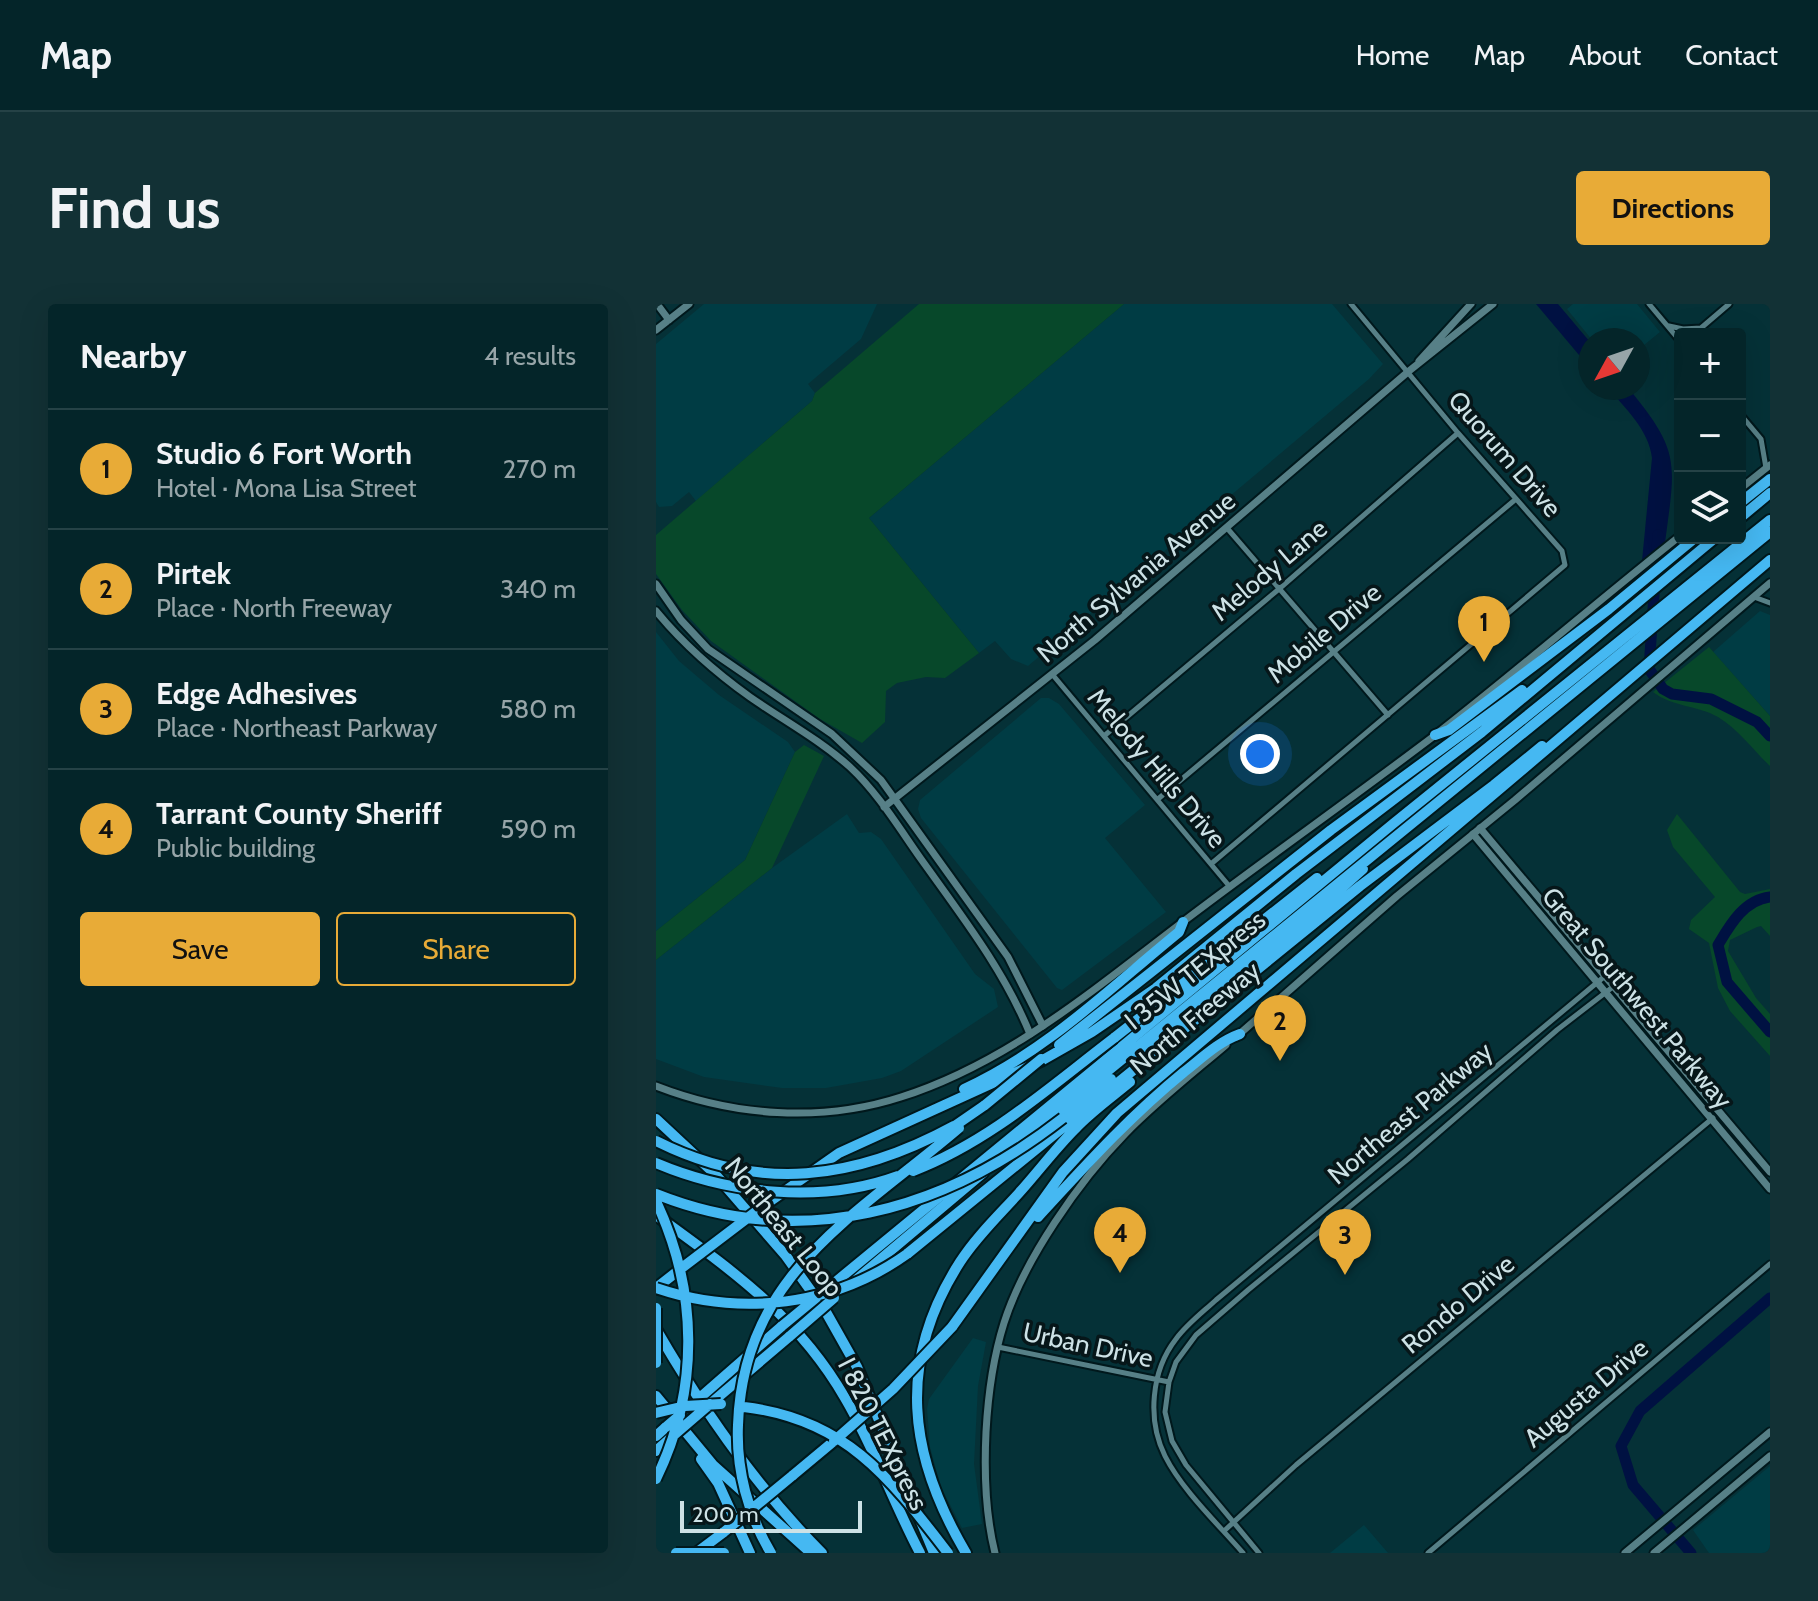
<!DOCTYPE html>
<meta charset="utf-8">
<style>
body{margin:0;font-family:Cabin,sans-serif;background:#123135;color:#f1f3f6}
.controls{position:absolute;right:24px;top:24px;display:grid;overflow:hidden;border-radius:8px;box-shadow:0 8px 32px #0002}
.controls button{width:72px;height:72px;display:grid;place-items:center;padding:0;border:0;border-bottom:2px solid #254246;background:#042529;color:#f1f3f6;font:40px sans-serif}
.compass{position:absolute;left:922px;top:24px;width:72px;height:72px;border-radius:50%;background:#042529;box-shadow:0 8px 32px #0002;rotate:230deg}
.scale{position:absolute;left:24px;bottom:20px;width:182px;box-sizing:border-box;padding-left:8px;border:4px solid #cde2e6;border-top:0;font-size:22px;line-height:28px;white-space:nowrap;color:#cde2e6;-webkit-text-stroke:6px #061619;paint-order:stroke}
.you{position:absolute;left:604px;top:450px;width:28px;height:28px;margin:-20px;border:6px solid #fff;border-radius:50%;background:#1a73e8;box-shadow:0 0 0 12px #1a73e833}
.badge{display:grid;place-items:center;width:52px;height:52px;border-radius:50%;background:#e8ab37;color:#111;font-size:26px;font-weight:700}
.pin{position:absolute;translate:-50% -66px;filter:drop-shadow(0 2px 4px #0008)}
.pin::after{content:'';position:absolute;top:42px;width:28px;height:24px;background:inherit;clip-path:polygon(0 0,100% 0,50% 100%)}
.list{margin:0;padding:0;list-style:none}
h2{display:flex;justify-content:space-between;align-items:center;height:104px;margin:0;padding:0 32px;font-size:34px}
h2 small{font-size:26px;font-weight:400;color:#97a5a8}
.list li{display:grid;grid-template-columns:52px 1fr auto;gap:24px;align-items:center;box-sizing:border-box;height:120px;padding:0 32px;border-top:2px solid #254246}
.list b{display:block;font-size:30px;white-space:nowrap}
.list p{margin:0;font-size:26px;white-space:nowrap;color:#97a5a8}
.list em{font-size:26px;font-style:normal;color:#97a5a8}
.actions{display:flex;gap:16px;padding:24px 32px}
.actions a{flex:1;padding:18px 0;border:2px solid #e8ab37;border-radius:8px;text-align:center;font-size:28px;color:#e8ab37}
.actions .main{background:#e8ab37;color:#111}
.icon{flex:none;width:44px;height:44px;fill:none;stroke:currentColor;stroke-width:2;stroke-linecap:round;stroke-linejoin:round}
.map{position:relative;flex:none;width:1114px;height:1249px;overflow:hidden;border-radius:8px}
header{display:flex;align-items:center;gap:48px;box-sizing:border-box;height:112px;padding:0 40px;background:#042529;border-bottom:2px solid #254246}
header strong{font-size:38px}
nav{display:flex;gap:44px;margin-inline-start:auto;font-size:28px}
.intro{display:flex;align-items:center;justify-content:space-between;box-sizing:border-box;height:192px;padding:0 48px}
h1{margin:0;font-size:56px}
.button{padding:20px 36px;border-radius:8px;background:#e8ab37;color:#111;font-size:28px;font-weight:700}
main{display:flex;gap:48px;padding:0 48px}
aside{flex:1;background:#042529;border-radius:8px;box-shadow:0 8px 32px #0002}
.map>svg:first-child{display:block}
.built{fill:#003c44}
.green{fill:#07482a}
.water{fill:#001142}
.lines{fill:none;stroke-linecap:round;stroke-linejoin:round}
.river{stroke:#001142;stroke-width:11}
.minor-casing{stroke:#00181c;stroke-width:9}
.tertiary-casing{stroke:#00181c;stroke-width:11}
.secondary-casing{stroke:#00181c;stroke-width:11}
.motorway-casing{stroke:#00181c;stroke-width:14}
.minor{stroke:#578087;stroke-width:5}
.tertiary{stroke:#578087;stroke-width:7}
.secondary{stroke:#578087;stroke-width:7}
.motorway{stroke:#45b8f2;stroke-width:10}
.motorway-bridge-casing{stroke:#00181c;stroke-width:14;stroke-linecap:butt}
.motorway-bridge{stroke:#45b8f2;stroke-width:10}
.labels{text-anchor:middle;stroke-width:7;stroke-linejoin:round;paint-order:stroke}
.street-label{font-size:26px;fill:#cde2e6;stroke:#061619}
</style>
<header>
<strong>Map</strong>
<nav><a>Home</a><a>Map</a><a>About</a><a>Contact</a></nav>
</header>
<div class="intro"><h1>Find us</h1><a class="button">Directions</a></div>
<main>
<aside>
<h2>Nearby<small>4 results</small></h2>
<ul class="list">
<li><span class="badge">1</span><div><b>Studio 6 Fort Worth</b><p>Hotel · Mona Lisa Street</p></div><em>270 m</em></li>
<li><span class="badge">2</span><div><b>Pirtek</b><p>Place · North Freeway</p></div><em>340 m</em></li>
<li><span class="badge">3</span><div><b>Edge Adhesives</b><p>Place · Northeast Parkway</p></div><em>580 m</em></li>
<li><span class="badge">4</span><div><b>Tarrant County Sheriff</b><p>Public building</p></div><em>590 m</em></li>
</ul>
<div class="actions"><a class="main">Save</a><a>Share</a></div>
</aside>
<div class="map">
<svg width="1114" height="1249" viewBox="0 0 1114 1249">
<rect width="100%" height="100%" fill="#053137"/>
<path class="built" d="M48,0H221L205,35L152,80L159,89L156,97L40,197L33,188L16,202L3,203L0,198V40Z
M468,0H676L727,60L713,75L372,362L355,355L339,337L323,349L213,214Z
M917,0H981L1004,28L982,46V36H936L911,5Z
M1104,307L1114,311V412L1057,348Z
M0,328L23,357L63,391L132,438L139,448L89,556L0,627Z
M385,394H393L403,400L489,501L449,534L510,608L406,686L401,684L265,514L262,505L264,496Z
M191,510L203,529L215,528L225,535L319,670L338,685L342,703L245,767L226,774L170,784H126L48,773L0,755V656L116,564Z
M317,1034L330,1038L322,1082L318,1160L326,1220L306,1224L285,1183L274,1143L271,1105L273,1095Z
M1114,1162V1249H1053L1037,1226Z
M708,1221L732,1249H674Z"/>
<path class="green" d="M263,0H468L213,214L323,349L289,374L270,373L241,379L230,387L229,418L206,439L164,415L55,337L26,306L0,270V231L156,97L159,89Z
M1053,343L1114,412V462C1098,447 1082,425 1062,413C1041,401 1016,403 997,388Z
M148,441L168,452L116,564L0,656V627L89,556L139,448Z
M1021,510L1084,588L1089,590L1114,585V632L1105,622L1101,623L1074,636L1072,647L1100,694L1114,710V752L1074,707L1062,684L1053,639L1033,625L1035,616L1059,593L1017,543L1011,526Z"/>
<path class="water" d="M880,0H902L934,38V64Z
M952,84H972C1026,148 1019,160 1009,239L986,257L996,154C993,126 969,104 952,84Z"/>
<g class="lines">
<path class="river" d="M1002,231L993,365L1007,385L1016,390L1055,395L1101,418L1114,432
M1114,593C1088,596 1074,621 1062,641L1071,678L1114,728
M1035,1249L977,1181L965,1142L984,1107L1114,994"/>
<defs>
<path id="minor" d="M993,0L1024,37
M1013,22L1027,25L1045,24L1044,30
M1038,30L1073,0
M1084,110L1105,135L1110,164
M571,224L732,411
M1098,293L1114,299
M396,370L574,583
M448,432L623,285L802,129
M502,495L860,195
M555,560L909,261L906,247L802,129L695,0
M342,1043L513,1078
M568,1227L640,1161L1057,814
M587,1249C562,1220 526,1186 509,1152C491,1116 495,1067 520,1035C531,1020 547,1008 560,996L949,672
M603,1249L530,1161L516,1137L509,1108L513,1078L520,1058L540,1031L592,986L752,855L901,726L958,682
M772,1249L1114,960"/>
<path id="tertiary" d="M763,57L815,0
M0,280L25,316L52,345L176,430L225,476L352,653L387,722
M0,307C28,341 59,368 94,393C127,416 164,436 194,463C222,489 243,524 265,555C305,611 348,666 374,730
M228,503L439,336L753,67L837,0
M824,524L1114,868
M817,530L1114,885"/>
<path id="secondary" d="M1,0L13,16
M0,26L33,0
M1084,185L1114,161
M580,733L741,592L859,496L1114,279
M0,782C77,812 165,819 245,793C352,759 440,684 528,617C611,554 695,495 778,432C861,367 941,298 1024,232
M339,1249C329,1209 328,1169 330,1128C332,1091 337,1054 348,1019C368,956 423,877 469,830C500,798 537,769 570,741
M969,1249L1114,1128
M998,1249L1114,1152"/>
<path id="motorway" d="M1084,199L1114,175
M1084,214L1114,189
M779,431L793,426L953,305L1039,234
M458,734L661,574
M403,741L675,526L866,386
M480,755L634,630L707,565
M308,785C391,747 454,684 523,628L527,618
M407,814L455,775
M0,815L59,870L130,952L170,1008L201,1063L278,1249
M300,821L329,801
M351,849L1114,228
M106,903L183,849L385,757L436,728L500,684L640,570L826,428L1059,234
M0,911C74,965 142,1012 189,1094C218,1143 237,1198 264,1249
M382,913C429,862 474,812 528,768C546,754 562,738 584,730
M251,950L704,582L838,481L886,442
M201,975L327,869
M0,984L27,963
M171,985L738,519L1114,216
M296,1023L407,868L461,809L1114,256
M0,1025C47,1106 100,1183 166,1249
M47,1091L126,1022
M0,1092L57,1161L155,1249
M54,1100L134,1032
M0,1132L10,1123
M0,1147L17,1132
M45,1155L62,1179L94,1249
M136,1172L178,1137
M40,1249L68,1228
M310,1249C252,1151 240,1058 304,958C320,933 343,911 363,889C382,868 399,845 419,825C435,808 456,793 474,778"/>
</defs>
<use href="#minor" class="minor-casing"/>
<use href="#tertiary" class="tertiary-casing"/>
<use href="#secondary" class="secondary-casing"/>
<use href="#motorway" class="motorway-casing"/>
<use href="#minor" class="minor"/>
<use href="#tertiary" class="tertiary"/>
<use href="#secondary" class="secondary"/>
<use href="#motorway" class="motorway"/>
<defs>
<path id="motorway-bridge" d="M329,801L385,755
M0,837C103,889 199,876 298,822
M0,859C73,890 166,900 242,872
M257,867C333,838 395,782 458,734
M0,890C145,948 288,907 407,814
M0,897C42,987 44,1085 0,1175
M27,963L106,903
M0,984C85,1013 178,1002 251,950
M0,1004V1059
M126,1022L160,994
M134,1032L178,994
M88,1103C190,1115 234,1174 292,1249
M0,1109L29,1102L65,1100
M10,1123L24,1111
M18,1131L54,1100
M178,1137L237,1085L296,1023
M68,1228L136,1172
M20,1249H68
M115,1249C92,1211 80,1165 82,1121C87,970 200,912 303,824"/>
</defs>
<use href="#motorway-bridge" class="motorway-bridge-casing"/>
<use href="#motorway-bridge" class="motorway-bridge"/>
</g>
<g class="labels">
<g class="street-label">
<text transform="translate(849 150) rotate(49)" y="9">Quorum Drive</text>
<text transform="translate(613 266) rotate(-40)" y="9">Melody Lane</text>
<text transform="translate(480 273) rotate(-40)" y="9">North Sylvania Avenue</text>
<text transform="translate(668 329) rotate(-40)" y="9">Mobile Drive</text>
<text transform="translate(501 464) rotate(50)" y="9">Melody Hills Drive</text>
<text transform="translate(539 666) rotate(-39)" y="9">I 35W TEXpress</text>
<text transform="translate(981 694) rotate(50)" y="9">Great Southwest Parkway</text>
<text transform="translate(539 714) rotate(-40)" y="9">North Freeway</text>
<text transform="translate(754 809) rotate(-40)" y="9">Northeast Parkway</text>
<text transform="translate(128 923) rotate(51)" y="9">Northeast Loop</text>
<text transform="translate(802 1000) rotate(-40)" y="9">Rondo Drive</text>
<text transform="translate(432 1041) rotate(12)" y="9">Urban Drive</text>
<text transform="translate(930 1089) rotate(-40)" y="9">Augusta Drive</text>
<text transform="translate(227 1130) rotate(63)" y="9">I 820 TEXpress</text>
</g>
</g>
</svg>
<div class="controls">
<button>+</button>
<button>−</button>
<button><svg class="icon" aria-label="layers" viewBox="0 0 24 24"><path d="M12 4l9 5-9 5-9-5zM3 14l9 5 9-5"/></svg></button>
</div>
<svg class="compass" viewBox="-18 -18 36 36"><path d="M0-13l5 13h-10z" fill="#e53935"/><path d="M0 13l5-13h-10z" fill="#97a5a8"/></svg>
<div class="scale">200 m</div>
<div class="you"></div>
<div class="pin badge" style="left:828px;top:358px">1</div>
<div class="pin badge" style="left:624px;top:757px">2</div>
<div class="pin badge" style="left:689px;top:971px">3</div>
<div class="pin badge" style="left:464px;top:969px">4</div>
</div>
</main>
